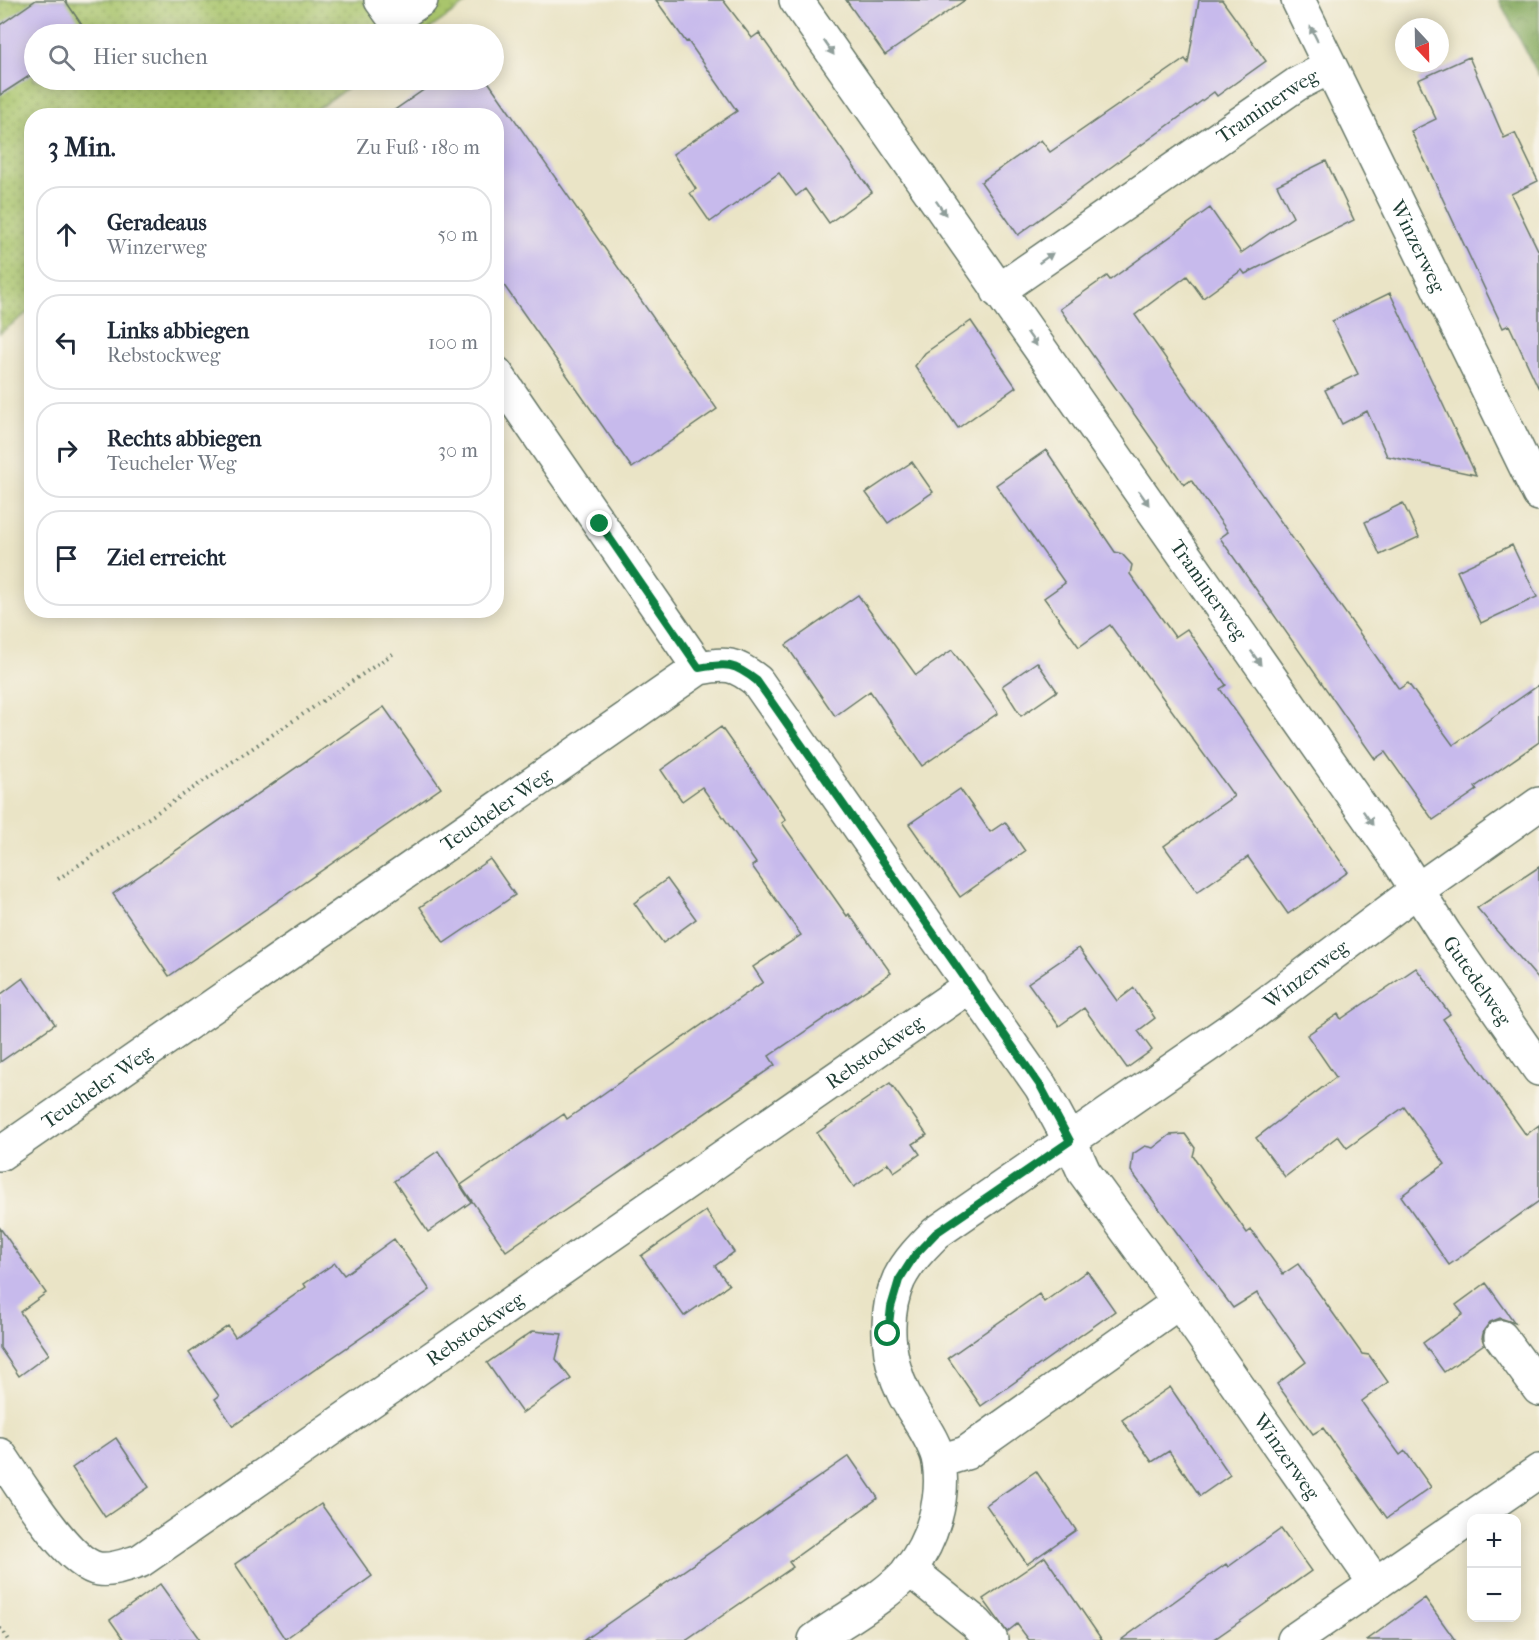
<!DOCTYPE html>
<html lang="de">
<meta charset="utf-8">
<style>
body{margin:0;font-family:"IM FELL French Canon",serif;background:#f2f2f3;color:#1f2937}
.controls{position:absolute;right:18px;bottom:18px;display:grid;overflow:hidden;border-radius:12px;box-shadow:0 3px 15px #0003}
.controls button{width:54px;height:54px;display:grid;place-items:center;padding:0;border:0;border-bottom:2px solid #e0e1e3;background:#fff;color:#1f2937;font:30px sans-serif}
.compass{position:absolute;left:1395px;top:18px;width:54px;height:54px;border-radius:50%;background:#fff;box-shadow:0 3px 15px #0003;rotate:158deg}
.stop{position:absolute;width:18px;height:18px;margin:-14px;border:4px solid #0b8043;border-radius:50%;background:#fff}
.stop.end{background:#0b8043;border-color:#fff;box-shadow:0 2px 6px #0008}
.list{margin:0;padding:0;list-style:none}
h2{display:flex;justify-content:space-between;align-items:center;height:78px;margin:0;padding:0 24px;font-size:26px}
h2 small{font-size:20px;font-weight:400;color:#747a83}
.list li{display:grid;grid-template-columns:39px 1fr auto;gap:18px;align-items:center;box-sizing:border-box;height:96px;margin:0 12px 12px;padding:0 12px;border:2px solid #e0e1e3;border-radius:24px}
.list b{display:block;font-size:22px;white-space:nowrap}
.list p{margin:0;font-size:20px;white-space:nowrap;color:#747a83}
.list em{font-size:20px;font-style:normal;color:#747a83}
.icon{flex:none;width:33px;height:33px;fill:none;stroke:currentColor;stroke-width:2;stroke-linecap:round;stroke-linejoin:round}
.map{position:relative;flex:none;width:1539px;height:1640px;overflow:hidden}
.search{position:absolute;background:#fff;box-shadow:0 3px 15px #0003;left:24px;top:24px;width:480px;height:66px;display:flex;align-items:center;gap:15px;box-sizing:border-box;padding:0 21px;border-radius:33px;color:#747a83;font-size:22px}
.panel{position:absolute;background:#fff;box-shadow:0 3px 15px #0003;left:24px;top:108px;width:480px;height:510px;border-radius:24px}
.map>svg:first-child{display:block}
.grass{fill:url(#grass-dots);stroke:#648150;stroke-width:1.5}
.forest{fill:url(#forest-crowns);stroke:#52744a;stroke-width:1.5}
.building{fill:#c7baec}
.lines{fill:none;stroke-linecap:round;stroke-linejoin:round}
.minor-casing{stroke:#667767;stroke-width:36}
.path{stroke:#667767;stroke-width:4;stroke-dasharray:1.5 4.5;stroke-linecap:butt}
.minor{stroke:#fff;stroke-width:33}
.oneway{fill:#8f9e9a}
.route{stroke:#0b8043;stroke-width:8}
.labels{text-anchor:middle;stroke-width:5;stroke-linejoin:round;paint-order:stroke}
.street-label{font-size:20px;fill:#1f3d34;stroke:#f7f3e8}
</style>
<div class="map">
<svg width="1539" height="1640" viewBox="0 0 1539 1640">
<defs>
<pattern id="grass-dots" width="8" height="8" patternUnits="userSpaceOnUse" patternTransform="scale(1.5)"><rect width="8" height="8" fill="#a9c56c"/><path d="M2 2h.1M6 6h.1" fill="none" stroke="#89a15a" stroke-width="1.8" stroke-linecap="round"/></pattern>
<pattern id="forest-crowns" width="20" height="18" patternUnits="userSpaceOnUse" patternTransform="scale(1.5)"><rect width="20" height="18" fill="#86aa60"/><path d="M2 6a3 3 0 1 1 6 0M12 15a3 3 0 1 1 6 0" fill="none" stroke="#6d8c50"/></pattern>
</defs>
<rect width="100%" height="100%" fill="#f7f3e8"/>
<filter id="ink" filterUnits="userSpaceOnUse"><feTurbulence type="fractalNoise" baseFrequency=".0167" numOctaves="2"/><feDisplacementMap in="SourceGraphic" scale="12" xChannelSelector="R" yChannelSelector="G"/><feConvolveMatrix kernelMatrix="1 2 1 2 8 2 1 2 1" color-interpolation-filters="sRGB"/></filter>
<filter id="wash" filterUnits="userSpaceOnUse"><feTurbulence type="fractalNoise" baseFrequency=".008" numOctaves="4" result="noise"/><feDisplacementMap in="SourceGraphic" scale="24" xChannelSelector="R" yChannelSelector="G"/><feGaussianBlur stdDeviation="1.35" result="paint"/><feColorMatrix in="noise" values="0 0 0 0 0 0 0 0 0 0 0 0 0 0 0 0 0 1.4 0 .05"/><feComposite in="paint" operator="in"/></filter>
<g filter="url(#wash)">
<rect width="100%" height="100%" fill="#eae4c6"/>
<path class="grass" d="M0,0H471L422,34H34V80H359L308,115L32,116L31,310L0,333Z"/>
<path class="forest" d="M1499,0H1539V76Z"/>
<g id="blocks">
<path class="building" d="M36,0H65L88,34H34V73L0,95V25Z
M656,0H723L752,38L759,33L872,192L829,223L805,189L796,196L779,173L710,222L690,193L696,189L673,154L737,111L688,41L686,42Z
M846,0H965L885,55Z
M1199,0H1222L1266,61L1217,96L1214,92L1018,235L981,182L1041,140L1050,152L1185,59L1188,63Z
M1469,57L1504,138L1515,133L1538,181L1511,194L1539,252V389L1509,325L1503,328L1411,131L1436,119L1418,80Z
M438,80H487L717,409L632,468L496,274V116H386Z
M1326,161L1354,220L1245,274L1242,270L1203,298L1187,276L1135,315L1399,689L1408,683L1453,745L1539,685V742L1475,787L1477,790L1433,820L1385,752L1375,759L1220,538L1228,532L1191,480L1184,485L1060,309L1107,276L1110,280L1210,208L1241,253L1293,217L1277,185Z
M1390,293L1439,396L1476,475L1387,456L1367,411L1342,424L1325,390L1358,374L1332,321Z
M971,321L1016,387L958,428L915,366L925,353Z
M1046,450L1115,552L1122,554L1132,565L1130,574L1175,637L1187,629L1226,685L1220,689L1348,872L1288,914L1248,857L1197,892L1164,846L1234,796L1110,625L1079,647L1044,598L1065,583L996,485Z
M912,462L933,492L888,523L866,493Z
M1403,503L1419,537L1380,555L1365,522Z
M1512,545L1537,597L1481,623L1457,571Z
M858,595L916,675L952,650L998,713L922,766L870,691L835,716L786,645Z
M1037,662L1057,691L1021,716L1002,686Z
M384,707L441,788L169,976L113,894Z
M721,727L786,820L782,823L847,916L849,914L891,973L769,1056L775,1065L506,1251L461,1185L564,1114L567,1119L763,982L753,967L801,935L752,866L756,863L702,787L682,801L661,770Z
M960,789L990,832L1005,822L1025,851L960,897L909,824Z
M490,859L515,895L444,943L420,907Z
M1539,867V980L1477,908Z
M667,879L696,919L663,943L634,903Z
M1079,948L1117,1001L1134,988L1155,1018L1138,1031L1152,1050L1127,1068L1084,1008L1059,1026L1028,983Z
M1416,968L1450,1014L1443,1019L1526,1135L1539,1125V1201L1449,1265L1401,1196L1445,1164L1404,1107L1347,1148L1338,1136L1285,1177L1256,1138L1336,1077L1307,1035L1338,1014L1341,1019Z
M23,978L55,1024L0,1062V995Z
M890,1083L927,1135L913,1144L920,1154L894,1172L888,1163L854,1187L817,1133Z
M1185,1134L1195,1148L1193,1156L1247,1233L1251,1230L1283,1274L1298,1264L1362,1354L1369,1355L1388,1382L1362,1401L1363,1404L1400,1455L1405,1451L1431,1487L1387,1518L1323,1428L1313,1434L1277,1384L1306,1362L1257,1293L1233,1308L1131,1171L1133,1154L1145,1146L1153,1148L1170,1135Z
M438,1151L471,1202L428,1232L394,1181Z
M706,1211L734,1252L715,1266L729,1285L684,1316L641,1256Z
M0,1228L46,1293L20,1312L49,1354L19,1376L0,1348Z
M394,1239L430,1290L233,1426L215,1399L219,1396L189,1353L228,1326L235,1337L306,1287L304,1284L335,1263L344,1275Z
M1087,1271L1115,1311L981,1406L948,1358L1039,1294L1044,1302Z
M1486,1283L1515,1323L1500,1318L1490,1322L1484,1330L1482,1338L1484,1344L1444,1372L1423,1343L1463,1314L1456,1305Z
M533,1331L562,1334L556,1359L571,1379L522,1413L487,1363Z
M1170,1387L1230,1475L1200,1496L1169,1451L1152,1462L1122,1420Z
M116,1438L149,1487L105,1517L72,1468Z
M849,1456L878,1498L789,1562L793,1567L687,1640H584Z
M1036,1471L1076,1530L1027,1564L986,1505Z
M321,1504L372,1576L285,1639L235,1564Z
M1281,1529L1311,1571L1255,1611L1213,1640H1121L1226,1564L1228,1567Z
M1045,1557L1102,1640H1029L1017,1624L1007,1632L983,1599Z
M160,1584L200,1640H124L110,1620Z
M1425,1598L1455,1640H1367Z"/>
</g>
</g>
<g filter="url(#ink)">
<use href="#blocks" fill-opacity="0" stroke="#667767" stroke-width="1.5"/>
<g class="lines">
<defs>
<g id="minor">
<path d="M381,0L394,18L421,0"/>
<path id="s1" d="M796,0L1400,863L1445,934L1539,1069"/>
<path id="s2" d="M1298,0L1539,494"/>
<path id="s3" d="M998,291L1297,84L1330,67"/>
<path d="M496,373L699,668"/>
<path id="s4" d="M0,1154L699,668C727,663 734,663 757,681L1041,1087L1070,1141L1084,1172L1179,1302L1375,1583"/>
<path d="M1501,1337L1539,1389"/>
<path id="s5" d="M0,1455C19,1482 67,1564 99,1569C113,1571 126,1565 140,1561L971,985"/>
<path d="M939,1461L966,1453L1179,1302"/>
<path d="M909,1569L976,1623L991,1640"/>
<path id="s6" d="M815,1640C843,1620 888,1596 910,1569C932,1541 945,1499 939,1462C936,1441 914,1414 904,1394C887,1360 883,1314 899,1279C908,1261 922,1247 936,1233L1243,1021L1416,891L1539,804"/>
<path d="M1294,1640L1539,1471"/>
</g>
</defs>
<use href="#minor" class="minor-casing"/>
<path class="path" d="M58,879L394,653
M0,1628L8,1640"/>
<use href="#minor" class="minor"/>
</g>
<defs><path id="oneway-solid" d="M-6-.8H1V-3.2L6.5 0L1 3.2V.8H-6Z" transform="scale(1.5)"/></defs>
<g class="oneway">
<use href="#oneway-solid" transform="translate(1314 34) rotate(-116)"/>
<use href="#oneway-solid" transform="translate(829 48) rotate(55)"/>
<use href="#oneway-solid" transform="translate(941 208) rotate(55)"/>
<use href="#oneway-solid" transform="translate(1046 258) rotate(-35)"/>
<use href="#oneway-solid" transform="translate(1032 339) rotate(55)"/>
<use href="#oneway-solid" transform="translate(1144 498) rotate(55)"/>
<use href="#oneway-solid" transform="translate(1256 658) rotate(55)"/>
<use href="#oneway-solid" transform="translate(1368 818) rotate(55)"/>
</g>
</g>
<g class="lines" filter="url(#ink)">
<path class="route" d="M600,524L699,668C727,663 734,663 757,681L1041,1087L1070,1141L936,1233L915,1255L899,1280L891,1307L888,1334"/>
</g>
<g class="labels">
<g class="street-label">
<text dy="7" stroke="none"><textPath href="#s3" startOffset="327">Traminerweg</textPath></text>
<text dy="7" stroke="none"><textPath href="#s2" startOffset="274">Winzerweg</textPath></text>
<text dy="7" stroke="none"><textPath href="#s1" startOffset="720">Traminerweg</textPath></text>
<text dy="7" stroke="none"><textPath href="#s4" startOffset="604">Teucheler Weg</textPath></text>
<text dy="7" stroke="none"><textPath href="#s6" startOffset="939">Winzerweg</textPath></text>
<text dy="7" stroke="none"><textPath href="#s1" startOffset="1194">Gutedelweg</textPath></text>
<text dy="7" stroke="none"><textPath href="#s5" startOffset="1089">Rebstockweg</textPath></text>
<text dy="7" stroke="none"><textPath href="#s4" startOffset="118">Teucheler Weg</textPath></text>
<text dy="7" stroke="none"><textPath href="#s5" startOffset="603">Rebstockweg</textPath></text>
<text dy="7" stroke="none"><textPath href="#s4" startOffset="1854">Winzerweg</textPath></text>
</g>
</g>
</svg>
<div class="controls">
<button>+</button>
<button>−</button>
</div>
<svg class="compass" viewBox="-18 -18 36 36"><path d="M0-13l5 13h-10z" fill="#e53935"/><path d="M0 13l5-13h-10z" fill="#747a83"/></svg>
<div class="stop" style="left:888px;top:1334px"></div>
<div class="stop end" style="left:600px;top:524px"></div>
<div class="search"><svg class="icon" aria-label="search" viewBox="0 0 24 24"><circle cx="10" cy="10" r="6"/><path d="M15 15l6 6"/></svg>Hier suchen</div>
<section class="panel">
<h2>3 Min.<small>Zu Fuß · 180 m</small></h2>
<ul class="list">
<li><svg class="icon" aria-label="ahead" viewBox="0 0 24 24"><path d="M12 20V5M6 11l6-6 6 6"/></svg><div><b>Geradeaus</b><p>Winzerweg</p></div><em>50 m</em></li>
<li><svg class="icon" aria-label="left" viewBox="0 0 24 24"><path d="M17 20v-9H6M10 6l-5 5 5 5"/></svg><div><b>Links abbiegen</b><p>Rebstockweg</p></div><em>100 m</em></li>
<li><svg class="icon" aria-label="right" viewBox="0 0 24 24"><path d="M7 20v-9h11M14 6l5 5-5 5"/></svg><div><b>Rechts abbiegen</b><p>Teucheler Weg</p></div><em>30 m</em></li>
<li><svg class="icon" aria-label="arrive" viewBox="0 0 24 24"><path d="M6 21V4h12l-3 4 3 4H6"/></svg><div><b>Ziel erreicht</b></div></li>
</ul>
</section>
</div>
